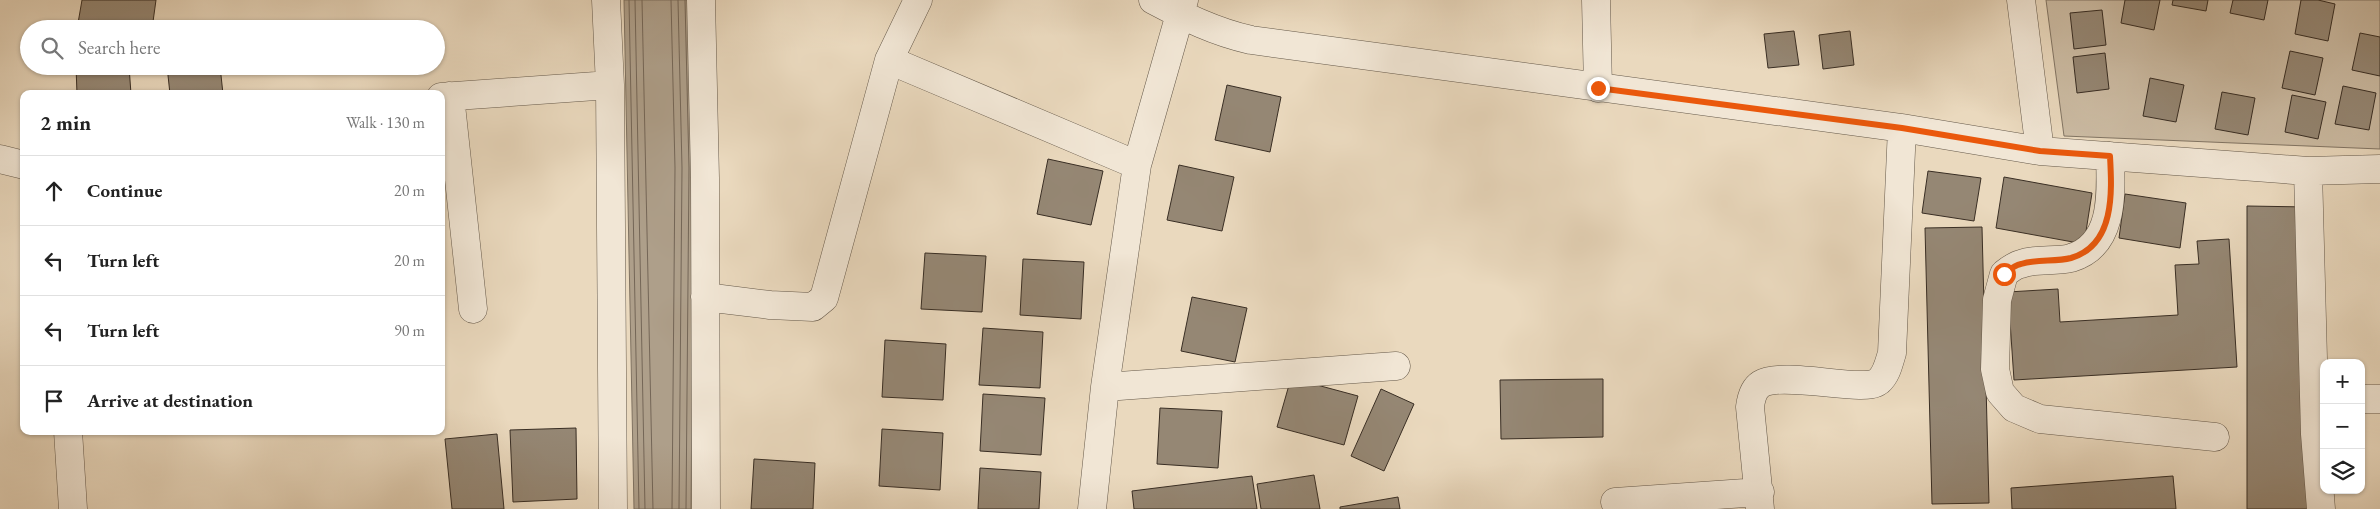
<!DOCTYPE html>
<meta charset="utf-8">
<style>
body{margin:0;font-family:"EB Garamond",serif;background:#f2f2f2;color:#222}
.controls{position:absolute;right:15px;bottom:15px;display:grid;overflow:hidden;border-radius:10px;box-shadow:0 1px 4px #0004}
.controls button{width:45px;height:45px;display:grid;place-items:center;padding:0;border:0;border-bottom:1px solid #e0e0e0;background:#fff;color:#222;font:25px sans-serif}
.stop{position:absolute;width:15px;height:15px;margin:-11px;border:4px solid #ea580c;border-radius:50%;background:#fff}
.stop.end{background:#ea580c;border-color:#fff;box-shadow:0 1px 5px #0008}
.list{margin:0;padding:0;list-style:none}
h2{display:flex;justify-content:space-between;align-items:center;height:65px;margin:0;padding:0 20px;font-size:21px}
h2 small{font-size:16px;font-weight:400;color:#767676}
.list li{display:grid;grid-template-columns:32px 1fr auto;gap:15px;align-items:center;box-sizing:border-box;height:70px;padding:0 20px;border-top:1px solid #e0e0e0}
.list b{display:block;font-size:19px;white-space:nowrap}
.list em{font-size:16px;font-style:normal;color:#767676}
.icon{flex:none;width:28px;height:28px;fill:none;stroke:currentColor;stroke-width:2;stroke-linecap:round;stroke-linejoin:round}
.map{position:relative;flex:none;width:2380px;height:509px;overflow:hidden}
.search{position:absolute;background:#fff;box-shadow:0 1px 4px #0004;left:20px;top:20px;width:425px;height:55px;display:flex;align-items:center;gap:12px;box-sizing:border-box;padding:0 18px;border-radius:28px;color:#767676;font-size:19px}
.panel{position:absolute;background:#fff;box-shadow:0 1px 4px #0004;left:20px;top:90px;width:425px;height:345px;border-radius:10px}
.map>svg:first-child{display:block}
.green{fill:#ccbca4;stroke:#827564}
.water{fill:#ae9f8a;stroke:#7f7261}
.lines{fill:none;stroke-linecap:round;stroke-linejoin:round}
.shore{stroke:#746657;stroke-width:1}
.building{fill:#958774;stroke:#392e24}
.minor-casing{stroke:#65594a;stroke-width:29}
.minor{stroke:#f1e6d5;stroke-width:28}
.route{stroke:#ea580c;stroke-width:6}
</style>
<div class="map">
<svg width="2380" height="509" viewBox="0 0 2380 509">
<rect width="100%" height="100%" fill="#ead9be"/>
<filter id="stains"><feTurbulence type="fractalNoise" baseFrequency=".004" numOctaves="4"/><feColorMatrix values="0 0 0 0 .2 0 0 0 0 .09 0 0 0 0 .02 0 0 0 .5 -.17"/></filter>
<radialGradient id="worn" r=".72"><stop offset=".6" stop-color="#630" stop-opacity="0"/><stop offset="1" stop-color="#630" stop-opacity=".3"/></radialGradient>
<path class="green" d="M2046,0H2380V149L2064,136Z"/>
<path class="water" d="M624,0H690L694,168L691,509H634Z"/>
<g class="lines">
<path class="shore" d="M629,0L639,509
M635,0L645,509
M642,0L653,509
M671,0L675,168L672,509
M678,0L682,168L679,509
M685,0L689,168L686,509"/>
</g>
<path class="building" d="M82,0H156L152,29H77Z
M2125,0H2160L2154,30L2121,23Z
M2173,0H2208L2206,11L2172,5Z
M2233,0H2268L2264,20L2230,13Z
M2301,0H2318L2335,4L2328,41L2295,34Z
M2102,10L2106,45L2074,49L2070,13Z
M1794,31L1799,65L1768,68L1764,34Z
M1850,31L1854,65L1823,69L1819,35Z
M2360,33L2380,37V76L2352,70Z
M2290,51L2323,58L2315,95L2282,88Z
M2105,53L2109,89L2077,93L2073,57Z
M76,66H129L131,94H77Z
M167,66H220L223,94H170Z
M2150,78L2184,85L2176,122L2143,116Z
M1227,85L1281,97L1270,152L1215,140Z
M2343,86L2376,93L2369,130L2335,124Z
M2222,92L2255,98L2248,135L2215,129Z
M2292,95L2326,102L2318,139L2285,132Z
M1048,159L1103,171L1091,225L1037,214Z
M1179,165L1234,177L1222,231L1167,220Z
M1928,171L1981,178L1974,221L1922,213Z
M2004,177L2092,193L2084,244L1996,228Z
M2125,194L2186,203L2180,248L2119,238Z
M2247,206L2308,207V509H2247Z
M1982,227L1989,503L1932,504L1925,228Z
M2229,239L2237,367L2014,380L2008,292L2058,289L2060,322L2178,315L2175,265L2199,264L2197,241Z
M925,253L986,256L982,312L921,309Z
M1023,259L1084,262L1081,319L1020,315Z
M1192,297L1247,308L1235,362L1181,351Z
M983,328L1043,332L1040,388L979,385Z
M885,340L946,344L943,400L882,397Z
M1291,378L1358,396L1344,445L1277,427Z
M1603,379V437L1501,439L1500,380Z
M1381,389L1414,404L1384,471L1351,456Z
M983,394L1045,398L1041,455L980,451Z
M1160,408L1222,411L1218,468L1157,464Z
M576,428L577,499L513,502L510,430Z
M882,429L943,433L940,490L879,486Z
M497,434L504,509H452L445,439Z
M754,459L815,463L813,509H751Z
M980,468L1041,472L1039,509H978Z
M1314,475L1320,509H1261L1257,484Z
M1252,476L1257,509H1134L1132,491Z
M2173,476L2176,509H2012L2011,488Z
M1398,497L1400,509H1340V507Z"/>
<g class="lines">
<defs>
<path id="minor" d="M606,0L610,85L613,509
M701,0L705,178L706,509
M1153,0C1185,17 1215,32 1251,40L1902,128L2040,151L2308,171L2380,169
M1596,0L1598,88
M2021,0L2040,151
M889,60L1137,165
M450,96L473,309
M441,97L610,85
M2110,156C2111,192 2115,245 2071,258C2055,262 2036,258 2021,264C2015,265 2009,270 2004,274L1997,300L1995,369L2000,392L2014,408L2040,419L2215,437
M0,159L24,165
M2308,171L2315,434L2321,509
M705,297L770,305L813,307L824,298L889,60L918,0
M1105,387L1396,366
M2361,399H2380
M68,431L73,509
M1615,502L1760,492
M1092,509L1105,387L1137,165L1184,0
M1760,509L1750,407C1751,399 1753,389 1761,384C1778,373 1838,386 1861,385C1867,385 1874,385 1879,381C1887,374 1889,362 1892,353L1902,128"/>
</defs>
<use href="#minor" class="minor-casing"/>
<use href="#minor" class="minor"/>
</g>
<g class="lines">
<path class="route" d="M1598,88L1902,128L2040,151L2110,156C2112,192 2115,245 2071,258C2055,262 2037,259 2021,264C2015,265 2009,270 2004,274"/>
</g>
<rect width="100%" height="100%" filter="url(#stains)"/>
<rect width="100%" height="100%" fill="url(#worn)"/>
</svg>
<div class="controls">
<button>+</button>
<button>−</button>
<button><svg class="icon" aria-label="layers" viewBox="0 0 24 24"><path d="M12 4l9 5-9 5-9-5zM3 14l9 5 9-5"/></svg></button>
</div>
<div class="stop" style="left:2004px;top:274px"></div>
<div class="stop end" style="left:1598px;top:88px"></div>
<div class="search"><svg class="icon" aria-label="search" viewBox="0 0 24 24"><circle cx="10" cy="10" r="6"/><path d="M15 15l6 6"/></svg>Search here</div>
<section class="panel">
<h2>2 min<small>Walk · 130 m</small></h2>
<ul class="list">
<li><svg class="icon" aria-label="ahead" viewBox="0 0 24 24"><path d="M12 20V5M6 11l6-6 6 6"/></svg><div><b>Continue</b></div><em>20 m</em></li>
<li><svg class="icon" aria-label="left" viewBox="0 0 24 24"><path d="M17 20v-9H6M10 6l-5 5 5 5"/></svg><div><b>Turn left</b></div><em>20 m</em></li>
<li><svg class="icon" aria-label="left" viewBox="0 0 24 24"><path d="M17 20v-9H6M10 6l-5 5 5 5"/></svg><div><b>Turn left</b></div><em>90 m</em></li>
<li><svg class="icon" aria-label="arrive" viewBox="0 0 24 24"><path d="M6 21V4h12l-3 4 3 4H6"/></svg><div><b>Arrive at destination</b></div></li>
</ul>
</section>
</div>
